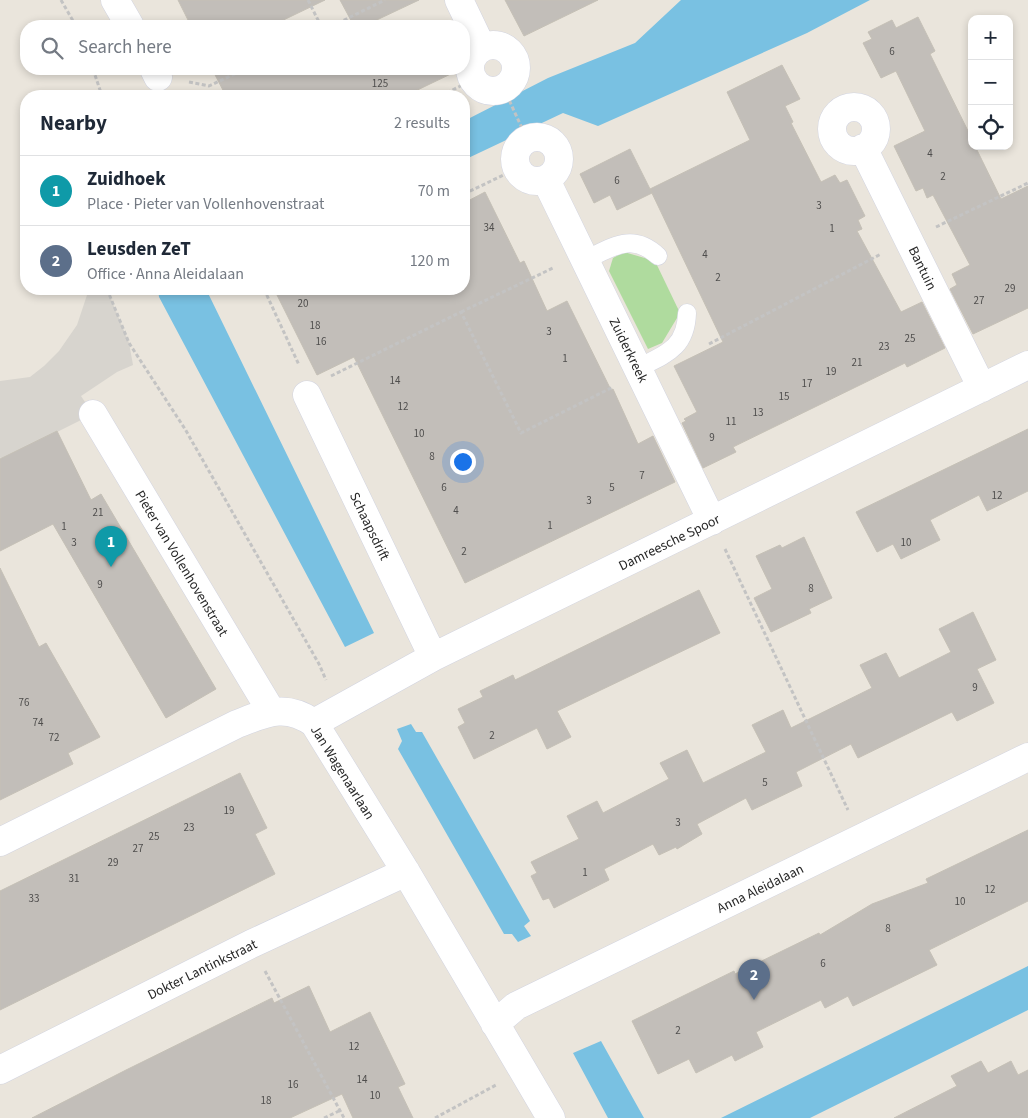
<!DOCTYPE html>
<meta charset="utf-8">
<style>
body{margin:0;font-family:"Source Sans 3",sans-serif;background:#f2f2f3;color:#1f2937}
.controls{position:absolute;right:15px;top:15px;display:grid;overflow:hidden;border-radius:10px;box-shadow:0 2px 8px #0003}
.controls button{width:45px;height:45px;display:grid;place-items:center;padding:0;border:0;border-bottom:1px solid #e0e1e3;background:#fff;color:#1f2937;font:25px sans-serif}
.you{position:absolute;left:462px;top:461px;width:18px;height:18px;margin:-12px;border:4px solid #fff;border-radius:50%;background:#1a73e8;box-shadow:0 0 0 8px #1a73e833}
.badge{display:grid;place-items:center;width:32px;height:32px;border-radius:50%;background:#4b60e8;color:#fff;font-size:16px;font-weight:700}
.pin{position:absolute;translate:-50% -41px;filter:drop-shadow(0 1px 2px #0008)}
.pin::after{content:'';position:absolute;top:26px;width:18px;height:15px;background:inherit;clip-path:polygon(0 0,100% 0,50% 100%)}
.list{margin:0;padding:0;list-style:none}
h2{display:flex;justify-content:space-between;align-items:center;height:65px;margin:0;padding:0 20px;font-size:21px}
h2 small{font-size:16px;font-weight:400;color:#747a83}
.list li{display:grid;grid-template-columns:32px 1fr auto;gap:15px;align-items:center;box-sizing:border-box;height:70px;padding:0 20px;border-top:1px solid #e0e1e3}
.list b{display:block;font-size:19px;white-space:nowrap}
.list p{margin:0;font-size:16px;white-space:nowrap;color:#747a83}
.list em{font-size:16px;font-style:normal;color:#747a83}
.icon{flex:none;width:28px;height:28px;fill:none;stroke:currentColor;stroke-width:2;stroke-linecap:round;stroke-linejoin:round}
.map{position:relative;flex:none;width:1028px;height:1118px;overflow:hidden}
.search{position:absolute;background:#fff;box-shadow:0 2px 8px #0003;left:20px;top:20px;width:450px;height:55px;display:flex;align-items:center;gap:12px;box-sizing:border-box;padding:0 18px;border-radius:20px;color:#747a83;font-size:19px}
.panel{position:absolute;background:#fff;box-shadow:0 2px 8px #0003;left:20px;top:90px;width:450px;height:205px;border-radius:20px}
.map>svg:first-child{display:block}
.green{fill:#afdb9e}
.plaza{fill:#d7d4ce}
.water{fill:#79c1e2}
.building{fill:#c2beb9;stroke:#c5c0b6}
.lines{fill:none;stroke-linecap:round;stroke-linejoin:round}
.lane-casing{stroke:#d2d4e0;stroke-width:19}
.street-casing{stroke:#d2d4e0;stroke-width:29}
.path{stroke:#c3c3c3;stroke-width:3;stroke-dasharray:4 2.5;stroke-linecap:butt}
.lane{stroke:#fff;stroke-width:18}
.street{stroke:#fff;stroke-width:28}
.labels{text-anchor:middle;stroke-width:4;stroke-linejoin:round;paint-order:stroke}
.number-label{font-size:11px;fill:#4f4e4d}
.street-label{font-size:14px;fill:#292929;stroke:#fff}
</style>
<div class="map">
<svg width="1028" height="1118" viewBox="0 0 1028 1118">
<rect width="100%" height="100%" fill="#eae5dc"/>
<path class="green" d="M624,252L655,261L680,313L662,343L648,349L609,271L613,258Z"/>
<path class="plaza" d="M92,289H107L129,343L133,365L117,372L81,396L93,414L1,460L0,457V381L30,377L44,366L59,351L77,325L88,292Z"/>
<path class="water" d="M681,0H870L807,33L598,126L563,113L464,160V121L548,78L635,43Z
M158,289H206L374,633L345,647L159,297Z
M411,724L416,732H422L530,921L524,926L531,936L518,942L512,934H504L398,749L402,741L397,729Z
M1028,966V1010L810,1118H721Z
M601,1041L644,1118H608L573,1053Z"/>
<path class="building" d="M178,0H325L271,26H191Z
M340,0H419L364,26H354Z
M505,0H598L524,36Z
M918,17L935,51L930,54L972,139V146H975L1001,199L1028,186V308L973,334L950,289L957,285L952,274L970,265L933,195L927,198L923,188L916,191L894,146L925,131L896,71L881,78L863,43L872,39L868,32L892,20L896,28Z
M782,65L800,99L785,106L793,122L791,123L821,182L835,175L840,183L847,180L865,216L858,220L862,229L857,231L901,312L922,302L945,348L907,367L905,363L733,447L736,452L703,468L682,423L686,421L684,419L697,412L674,366L723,342L650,189L750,140L727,92Z
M212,69H461L405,96H226Z
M630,149L652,193L617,210L610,195L594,203L580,174Z
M485,192L520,263L524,261L547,311L567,301L611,390L613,389L638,444L653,436L675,482L465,583L354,357L317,375L274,289H464V203Z
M1028,429V491L987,511L979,495L930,520L940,540L901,559L893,544L877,552L856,512Z
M57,431L91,500L101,494L216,689L166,718L53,524L0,551V459Z
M804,537L832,598L809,609L811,613L771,632L754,598L772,589L756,556L780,545L782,548Z
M0,568L39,647L46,643L100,737L68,753L73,764L0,800Z
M699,590L720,633L557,711L571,737L547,749L537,728L474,759L458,727L465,723L458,709L483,697L480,691L513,675L515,680Z
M973,612L996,660L977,669L994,703L957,721L952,712L858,758L851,744L796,772L802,786L752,810L746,798L697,824L702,834L677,849L676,847L659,855L653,844L604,869L609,880L554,908L549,898L543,900L531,876L537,873L531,862L579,839L567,816L597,801L603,813L669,779L660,763L687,750L703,783L766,752L752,725L783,710L791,728L872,688L860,665L886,653L899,678L951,652L939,629Z
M240,773L267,828L255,834L275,874L0,1010V891Z
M1028,830V901L929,950L937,965L853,1006L848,996L825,1008L821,1000L756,1032L763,1047L735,1061L732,1055L696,1073L689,1059L658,1074L632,1021L734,971L735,974L819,933L820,935L872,904L928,883L926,879Z
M309,986L330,1032L370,1012L405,1084L398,1087L413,1118H353L342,1094L290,1118H32L126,1070L272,998L274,1003Z
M981,1061L988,1073L1011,1061L1018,1075L1028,1070V1118H894L957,1086L951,1076Z"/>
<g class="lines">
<defs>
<path id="lane" d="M585,260C613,247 632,232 658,256
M638,368C666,354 686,348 687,313"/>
<path id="street" d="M115,0L130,26
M459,0L482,48
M470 68a23 23 0 1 1 46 0a23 23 0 1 1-46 0Z
M154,69L158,77
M832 129a22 22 0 1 1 44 0a22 22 0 1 1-44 0Z
M515 159a22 22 0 1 1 44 0a22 22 0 1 1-44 0Z
M863,148L982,388
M546,180L712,521
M307,395L433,657
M93,414L271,711
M314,723L433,657L1028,365
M0,842L237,724C266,713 285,703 314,723L406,872L551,1118
M495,1024L516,1006L1028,757
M0,1070L251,944L406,872"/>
</defs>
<use href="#lane" class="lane-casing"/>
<use href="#street" class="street-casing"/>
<path class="path" d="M61,0L76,26
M308,0L321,26
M332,26L385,0
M93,69L102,96
M189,82L209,86L245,69
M504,89L527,139
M441,96L472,80
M464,194L516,169
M936,227L1028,183
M107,289L129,343L185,429L319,664L326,680
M264,289L299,365
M461,312L553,268
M709,344L881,254
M331,376L461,312L521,433L613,387
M725,549L848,810
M265,971L344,1118
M324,1118L339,1111
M435,1118L496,1085"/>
<use href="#lane" class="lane"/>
<use href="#street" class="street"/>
</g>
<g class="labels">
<g class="number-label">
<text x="892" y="55">6</text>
<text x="380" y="87">125</text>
<text x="930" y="157">4</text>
<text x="943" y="180">2</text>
<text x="617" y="184">6</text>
<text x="819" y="209">3</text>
<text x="489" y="231">34</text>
<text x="832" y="232">1</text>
<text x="705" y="258">4</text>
<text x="718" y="281">2</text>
<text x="1010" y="292">29</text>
<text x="979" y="304">27</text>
<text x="303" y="307">20</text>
<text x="315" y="329">18</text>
<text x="549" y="335">3</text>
<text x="910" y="342">25</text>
<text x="321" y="345">16</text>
<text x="884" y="350">23</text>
<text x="565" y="362">1</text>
<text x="857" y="366">21</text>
<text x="831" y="375">19</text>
<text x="395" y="384">14</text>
<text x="807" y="387">17</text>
<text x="784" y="400">15</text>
<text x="403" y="410">12</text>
<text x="758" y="416">13</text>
<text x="731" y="425">11</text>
<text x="419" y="437">10</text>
<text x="712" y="441">9</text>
<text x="432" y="460">8</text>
<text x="642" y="479">7</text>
<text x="444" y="491">6</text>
<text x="612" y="491">5</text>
<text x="997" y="499">12</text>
<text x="589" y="504">3</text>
<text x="456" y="514">4</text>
<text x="98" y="516">21</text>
<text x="550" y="529">1</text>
<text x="64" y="530">1</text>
<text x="74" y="546">3</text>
<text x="906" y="546">10</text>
<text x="464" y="555">2</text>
<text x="100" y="588">9</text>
<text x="811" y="592">8</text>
<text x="975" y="691">9</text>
<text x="24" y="706">76</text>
<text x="38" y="726">74</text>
<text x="492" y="739">2</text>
<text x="54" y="741">72</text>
<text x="765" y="786">5</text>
<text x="229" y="814">19</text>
<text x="678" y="826">3</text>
<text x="189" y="831">23</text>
<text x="154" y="840">25</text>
<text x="138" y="852">27</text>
<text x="113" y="866">29</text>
<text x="585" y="876">1</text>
<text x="74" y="882">31</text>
<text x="990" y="893">12</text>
<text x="34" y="902">33</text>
<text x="960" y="905">10</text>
<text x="888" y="932">8</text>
<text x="823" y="967">6</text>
<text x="678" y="1034">2</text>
<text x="354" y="1050">12</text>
<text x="362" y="1083">14</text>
<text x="293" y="1088">16</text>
<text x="375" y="1099">10</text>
<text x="266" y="1104">18</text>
</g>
<g class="street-label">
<text transform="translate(923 268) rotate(64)" y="5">Bantuin</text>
<text transform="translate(629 350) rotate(64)" y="5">Zuiderkreek</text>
<text transform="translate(370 526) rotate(64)" y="5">Schaapsdrift</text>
<text transform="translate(669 542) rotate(-26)" y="5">Damreesche Spoor</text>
<text transform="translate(182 563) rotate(59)" y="5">Pieter van Vollenhovenstraat</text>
<text transform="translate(343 772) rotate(58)" y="5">Jan Wagenaarlaan</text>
<text transform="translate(760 888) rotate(-26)" y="5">Anna Aleidalaan</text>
<text transform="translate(202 969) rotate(-26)" y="5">Dokter Lantinkstraat</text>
</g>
</g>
</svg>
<div class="controls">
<button>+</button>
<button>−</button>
<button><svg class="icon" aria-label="locate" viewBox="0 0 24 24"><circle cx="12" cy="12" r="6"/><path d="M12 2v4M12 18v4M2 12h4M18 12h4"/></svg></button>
</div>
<div class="you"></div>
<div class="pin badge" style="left:111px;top:567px;background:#0f9aa8">1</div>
<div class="pin badge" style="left:754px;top:1000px;background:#5c6f8a">2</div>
<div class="search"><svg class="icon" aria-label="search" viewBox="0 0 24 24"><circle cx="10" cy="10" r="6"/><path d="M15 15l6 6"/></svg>Search here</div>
<section class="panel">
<h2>Nearby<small>2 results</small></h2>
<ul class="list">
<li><span class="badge" style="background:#0f9aa8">1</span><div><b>Zuidhoek</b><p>Place · Pieter van Vollenhovenstraat</p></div><em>70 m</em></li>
<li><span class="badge" style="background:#5c6f8a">2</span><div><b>Leusden ZeT</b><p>Office · Anna Aleidalaan</p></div><em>120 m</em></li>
</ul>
</section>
</div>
